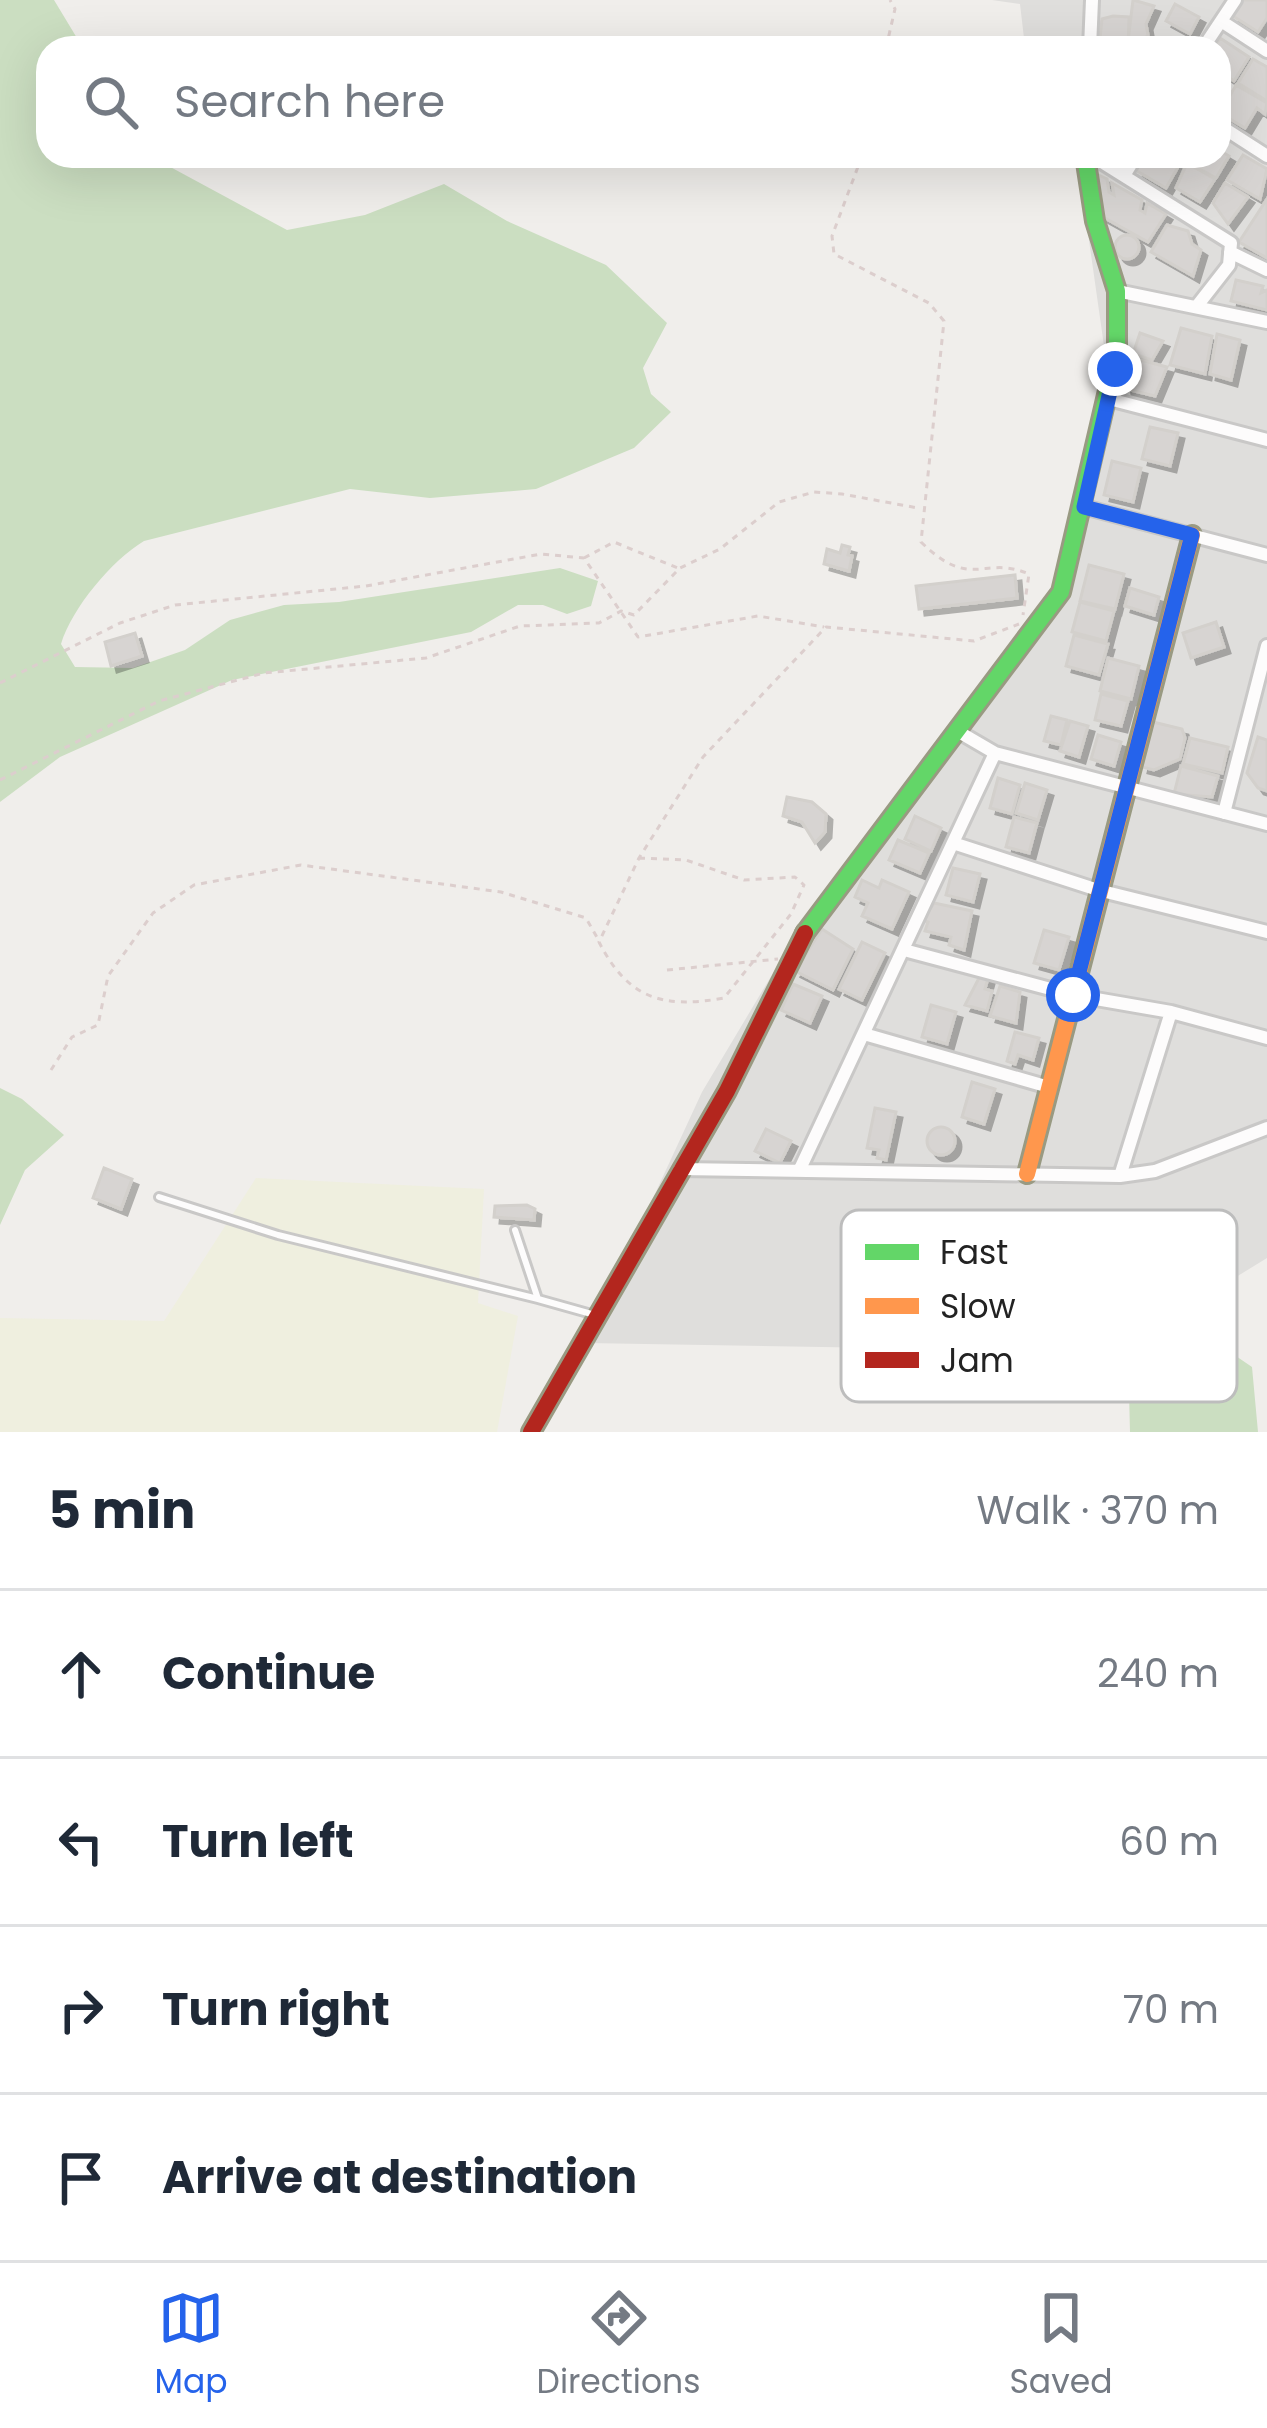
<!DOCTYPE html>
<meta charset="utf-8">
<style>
body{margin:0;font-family:Poppins,sans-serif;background:#f2f2f3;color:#1f2937}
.stop{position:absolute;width:36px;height:36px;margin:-27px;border:9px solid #2563eb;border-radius:50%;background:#fff}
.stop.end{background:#2563eb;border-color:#fff;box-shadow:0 3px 12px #0008}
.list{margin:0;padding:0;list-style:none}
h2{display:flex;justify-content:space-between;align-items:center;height:156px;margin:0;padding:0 48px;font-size:51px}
h2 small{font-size:39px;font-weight:400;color:#747a83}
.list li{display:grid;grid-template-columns:78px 1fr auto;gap:36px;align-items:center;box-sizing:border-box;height:168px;padding:0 48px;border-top:3px solid #e0e1e3}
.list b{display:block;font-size:45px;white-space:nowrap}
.list em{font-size:39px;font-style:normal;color:#747a83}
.icon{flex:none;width:66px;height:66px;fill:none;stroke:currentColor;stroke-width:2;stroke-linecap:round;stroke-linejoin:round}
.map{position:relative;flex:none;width:1267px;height:1432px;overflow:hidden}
.search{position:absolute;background:#fff;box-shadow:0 12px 48px #0002;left:36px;right:36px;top:36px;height:132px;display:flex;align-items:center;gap:30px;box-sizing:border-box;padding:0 42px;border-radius:36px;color:#747a83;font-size:45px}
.sheet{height:828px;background:#fff}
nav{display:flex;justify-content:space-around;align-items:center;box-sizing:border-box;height:168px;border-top:3px solid #e0e1e3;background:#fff;font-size:33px;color:#747a83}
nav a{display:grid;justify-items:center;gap:6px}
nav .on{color:#2563eb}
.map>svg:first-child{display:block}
.residential{fill:#dfdedc}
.farmland{fill:#efefdf}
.forest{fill:#cbdec1}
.building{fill:#d7d4d2;stroke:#d3d0cc;stroke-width:3;filter:url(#shadow)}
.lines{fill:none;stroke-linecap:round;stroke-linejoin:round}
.lane-casing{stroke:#c9c8c7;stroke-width:12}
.street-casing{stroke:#c9c8c7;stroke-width:18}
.fast-casing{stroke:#999a82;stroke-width:22}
.slow-casing{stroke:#999a82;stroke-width:22}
.jam-casing{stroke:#999a82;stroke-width:22}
.path{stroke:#dccecd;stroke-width:3;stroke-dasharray:6 6;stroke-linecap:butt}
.lane{stroke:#fdfcfc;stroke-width:6}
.street{stroke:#fdfcfc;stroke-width:12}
.fast{stroke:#63d668;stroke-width:16}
.slow{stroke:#ff974d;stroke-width:16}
.jam{stroke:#b3261e;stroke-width:16}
.route{stroke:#2563eb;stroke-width:15}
.key{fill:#fff;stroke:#bdbdbd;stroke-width:3}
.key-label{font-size:33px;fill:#222}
</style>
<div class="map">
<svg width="1267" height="1432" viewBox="0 0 1267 1432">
<defs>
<filter id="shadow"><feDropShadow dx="6" dy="6" stdDeviation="0" flood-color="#0004"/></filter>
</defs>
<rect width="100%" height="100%" fill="#f0eeeb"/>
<path class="residential" d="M992,0H1267V1258L1114,1352L586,1343L702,1092L816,901L981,694L1050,599L1067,550L1106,360L1077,156H1219V48H1033L1024,38L1020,4Z"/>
<path class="farmland" d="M256,1178L484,1189L478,1303L518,1316L497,1432H0V1318L164,1321Z"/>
<path class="forest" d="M0,0H54L83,48H48V156H150L287,230L365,215L444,184L507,221L606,265L667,323L643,368L651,394L671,412L634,448L536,489L430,498L350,489L144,541C112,560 72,608 61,644L75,667L133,668L185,650L230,620L284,605L339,602L560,568L598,581L591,606L567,614L543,605H518L471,632L232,680L60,757L0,802Z
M0,1088L22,1099L64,1135L25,1170L0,1225Z
M1208,1337L1252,1367L1258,1432H1130L1129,1392L1154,1343Z"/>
<path class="building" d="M1133,0L1154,6L1146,24L1148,35L1139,46L1128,41Z
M1241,0H1267V18L1258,32L1233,16Z
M1175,4L1199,17L1190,34L1166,21Z
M1113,16L1129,17L1128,48H1099L1102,19Z
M1220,38L1249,57L1234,81L1219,71V48H1213Z
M1253,59L1267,67V101L1238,83Z
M1236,85L1267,103L1265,114L1257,108L1245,128L1220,113Z
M1219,150L1229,156L1216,178L1187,162L1190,156H1219Z
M1243,155L1267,169L1260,199L1227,180Z
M1141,156H1176L1182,160L1166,188L1137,171Z
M1187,163L1215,179L1200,202L1176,188Z
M1092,172L1107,179L1109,192L1114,195L1112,183L1142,200L1140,210L1145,213L1147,203L1166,214L1148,242L1096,213Z
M1225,183L1248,197L1228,224L1213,203Z
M1267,199V258L1239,242Z
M1167,225L1188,231L1192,244L1201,250L1193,276L1151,252Z
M1115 247a12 12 0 1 1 24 0a12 12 0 1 1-24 0Z
M1236,280L1263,286L1261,293L1267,290V310L1231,301Z
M1181,328L1212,336L1205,374L1170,365Z
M1140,333L1163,341L1152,360L1133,354Z
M1217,334L1240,340L1231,380L1210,374Z
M1137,359L1167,367L1155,396L1126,389L1124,375Z
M1150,427L1178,433L1170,466L1142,459Z
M1112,461L1141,468L1133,502L1104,495Z
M842,545L850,547L848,555L852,556L849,571L824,564L827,549L840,553Z
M1089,565L1124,574L1115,609L1080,601Z
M1015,575L1017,598L919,609L916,586Z
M1130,588L1159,597L1154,615L1125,606Z
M1080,602L1114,611L1106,641L1072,632Z
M1216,622L1224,647L1191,658L1183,633Z
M135,633L142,656L111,666L105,642Z
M1074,635L1108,644L1099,675L1066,666Z
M1108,658L1139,666L1131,699L1100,691Z
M1101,694L1128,701L1121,726L1095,720Z
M1051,716L1067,720L1061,745L1044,741Z
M1070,721L1088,726L1079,757L1060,751Z
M1153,722L1182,729L1185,738L1180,759L1154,770L1142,767Z
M1098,735L1121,742L1114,766L1091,759Z
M1258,737L1267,740V791L1258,788L1247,773Z
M1190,738L1228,747L1222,773L1183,764Z
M1181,766L1218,776L1212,797L1174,794Z
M998,778L1020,785L1012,814L990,808Z
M1025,783L1047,790L1038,820L1016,813Z
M787,797L812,802L826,814L825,832L815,843L802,822L783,816Z
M915,816L941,828L931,851L905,839Z
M1014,817L1037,823L1029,853L1006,847Z
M898,840L929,853L920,873L889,860Z
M953,868L980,874L973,902L946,895Z
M862,880L879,888L882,880L909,892L892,929L862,916L868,903L855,897Z
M934,903L972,911L964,950L949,945L951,937L925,931L928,922L923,920Z
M822,929L853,949L833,990L795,971Z
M1044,930L1069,937L1059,970L1034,963Z
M862,942L885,953L862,1000L839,989Z
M980,976L988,978L985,989L992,991L987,1011L965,1005Z
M793,984L822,996L810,1023L781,1010Z
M1000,986L1020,992L1016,1023L990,1016Z
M931,1005L956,1012L947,1044L922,1037Z
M1015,1032L1039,1038L1033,1060L1018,1055L1015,1064L1007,1061Z
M972,1082L995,1089L984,1124L962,1117Z
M875,1108L896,1112L886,1160L877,1158L879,1150L867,1148Z
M927 1141a14 14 0 1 1 28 0a14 14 0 1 1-28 0Z
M766,1129L791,1141L780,1163L755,1151Z
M104,1168L132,1179L121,1209L93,1198Z
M527,1205L535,1209L534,1220L494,1217L495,1206Z"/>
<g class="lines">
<defs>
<path id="lane" d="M159,1197L278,1235L538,1299
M515,1230L538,1299L595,1315"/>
<path id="street" d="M1221,21L1267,51
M1090,48L1092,0
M1203,48L1235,0
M1219,125L1267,156
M1092,156L1231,243L1229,265L1197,306
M1125,174L1136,156
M1230,252L1267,270
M1117,291L1267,322
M1109,399L1267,440
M1084,507L1267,555
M959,732L995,753L1267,824
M1224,813L1267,646
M953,843L1098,890L1267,932
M904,950L1073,995L1171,1012L1120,1176
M1171,1012L1267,1038
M864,1034L1049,1087
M680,1169L1120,1176L1155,1171L1267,1128
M799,1171L995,753"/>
<path id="fast" d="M805,933L1061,592L1117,352V291L1095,221L1085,156"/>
<path id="slow" d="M1027,1174L1192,535"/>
<path id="jam" d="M531,1432L727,1091L805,933"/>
</defs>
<use href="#lane" class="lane-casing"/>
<use href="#street" class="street-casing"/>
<use href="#fast" class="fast-casing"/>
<use href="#slow" class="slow-casing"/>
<use href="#jam" class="jam-casing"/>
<path class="path" d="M886,48L895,9L890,0
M862,156L832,236L834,254L929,303L944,321L921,542C972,592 983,554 1029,574L1023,615
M584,558L614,542L678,568
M0,683L120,623L175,605L366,586L541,554L584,558L638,637L758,616L824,627
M0,780L159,701L264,673L426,658L520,626L599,623L621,611L634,615L680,568L720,549L779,502L814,492L842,494L918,508
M639,858L686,860L744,880L795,877L804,885L791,914L724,998C663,1009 628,999 599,942L639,858L703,757L826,627L974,641L1019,624
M667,970L778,959
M51,1070L72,1037L98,1025L108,976L153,913L194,885L301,865L501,892L586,918L599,941"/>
<use href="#lane" class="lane"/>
<use href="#street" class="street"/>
<use href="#fast" class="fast"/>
<use href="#slow" class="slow"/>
<use href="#jam" class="jam"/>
</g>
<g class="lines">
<path class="route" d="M1073,995L1192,535L1084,507L1115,369"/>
</g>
<rect x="841" y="1210" width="396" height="192" rx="18" class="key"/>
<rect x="865" y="1244" width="54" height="16" fill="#63d668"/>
<rect x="865" y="1298" width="54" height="16" fill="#ff974d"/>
<rect x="865" y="1352" width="54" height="16" fill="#b3261e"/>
<g class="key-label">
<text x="940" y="1264">Fast</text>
<text x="940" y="1318">Slow</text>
<text x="940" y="1372">Jam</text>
</g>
</svg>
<div class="stop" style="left:1073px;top:995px"></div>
<div class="stop end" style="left:1115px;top:369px"></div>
<div class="search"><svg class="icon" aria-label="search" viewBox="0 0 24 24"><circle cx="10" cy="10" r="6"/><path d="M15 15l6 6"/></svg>Search here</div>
</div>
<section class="sheet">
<h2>5 min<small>Walk · 370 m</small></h2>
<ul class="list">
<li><svg class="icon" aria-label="ahead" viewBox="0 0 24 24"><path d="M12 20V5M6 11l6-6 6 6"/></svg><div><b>Continue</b></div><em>240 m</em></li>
<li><svg class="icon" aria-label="left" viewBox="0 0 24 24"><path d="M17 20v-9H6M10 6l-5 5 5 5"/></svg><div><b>Turn left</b></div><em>60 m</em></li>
<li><svg class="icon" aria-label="right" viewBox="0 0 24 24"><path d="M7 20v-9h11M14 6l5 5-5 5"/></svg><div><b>Turn right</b></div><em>70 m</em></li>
<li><svg class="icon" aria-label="arrive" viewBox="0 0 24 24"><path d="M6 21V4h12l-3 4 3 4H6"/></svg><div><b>Arrive at destination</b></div></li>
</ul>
</section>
<nav>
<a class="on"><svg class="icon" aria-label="map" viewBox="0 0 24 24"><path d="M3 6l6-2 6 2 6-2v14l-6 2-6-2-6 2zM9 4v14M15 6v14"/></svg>Map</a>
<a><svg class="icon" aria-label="directions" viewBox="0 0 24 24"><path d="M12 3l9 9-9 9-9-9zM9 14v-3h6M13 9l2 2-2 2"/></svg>Directions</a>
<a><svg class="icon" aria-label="saved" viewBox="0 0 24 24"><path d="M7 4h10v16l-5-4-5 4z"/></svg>Saved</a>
</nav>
